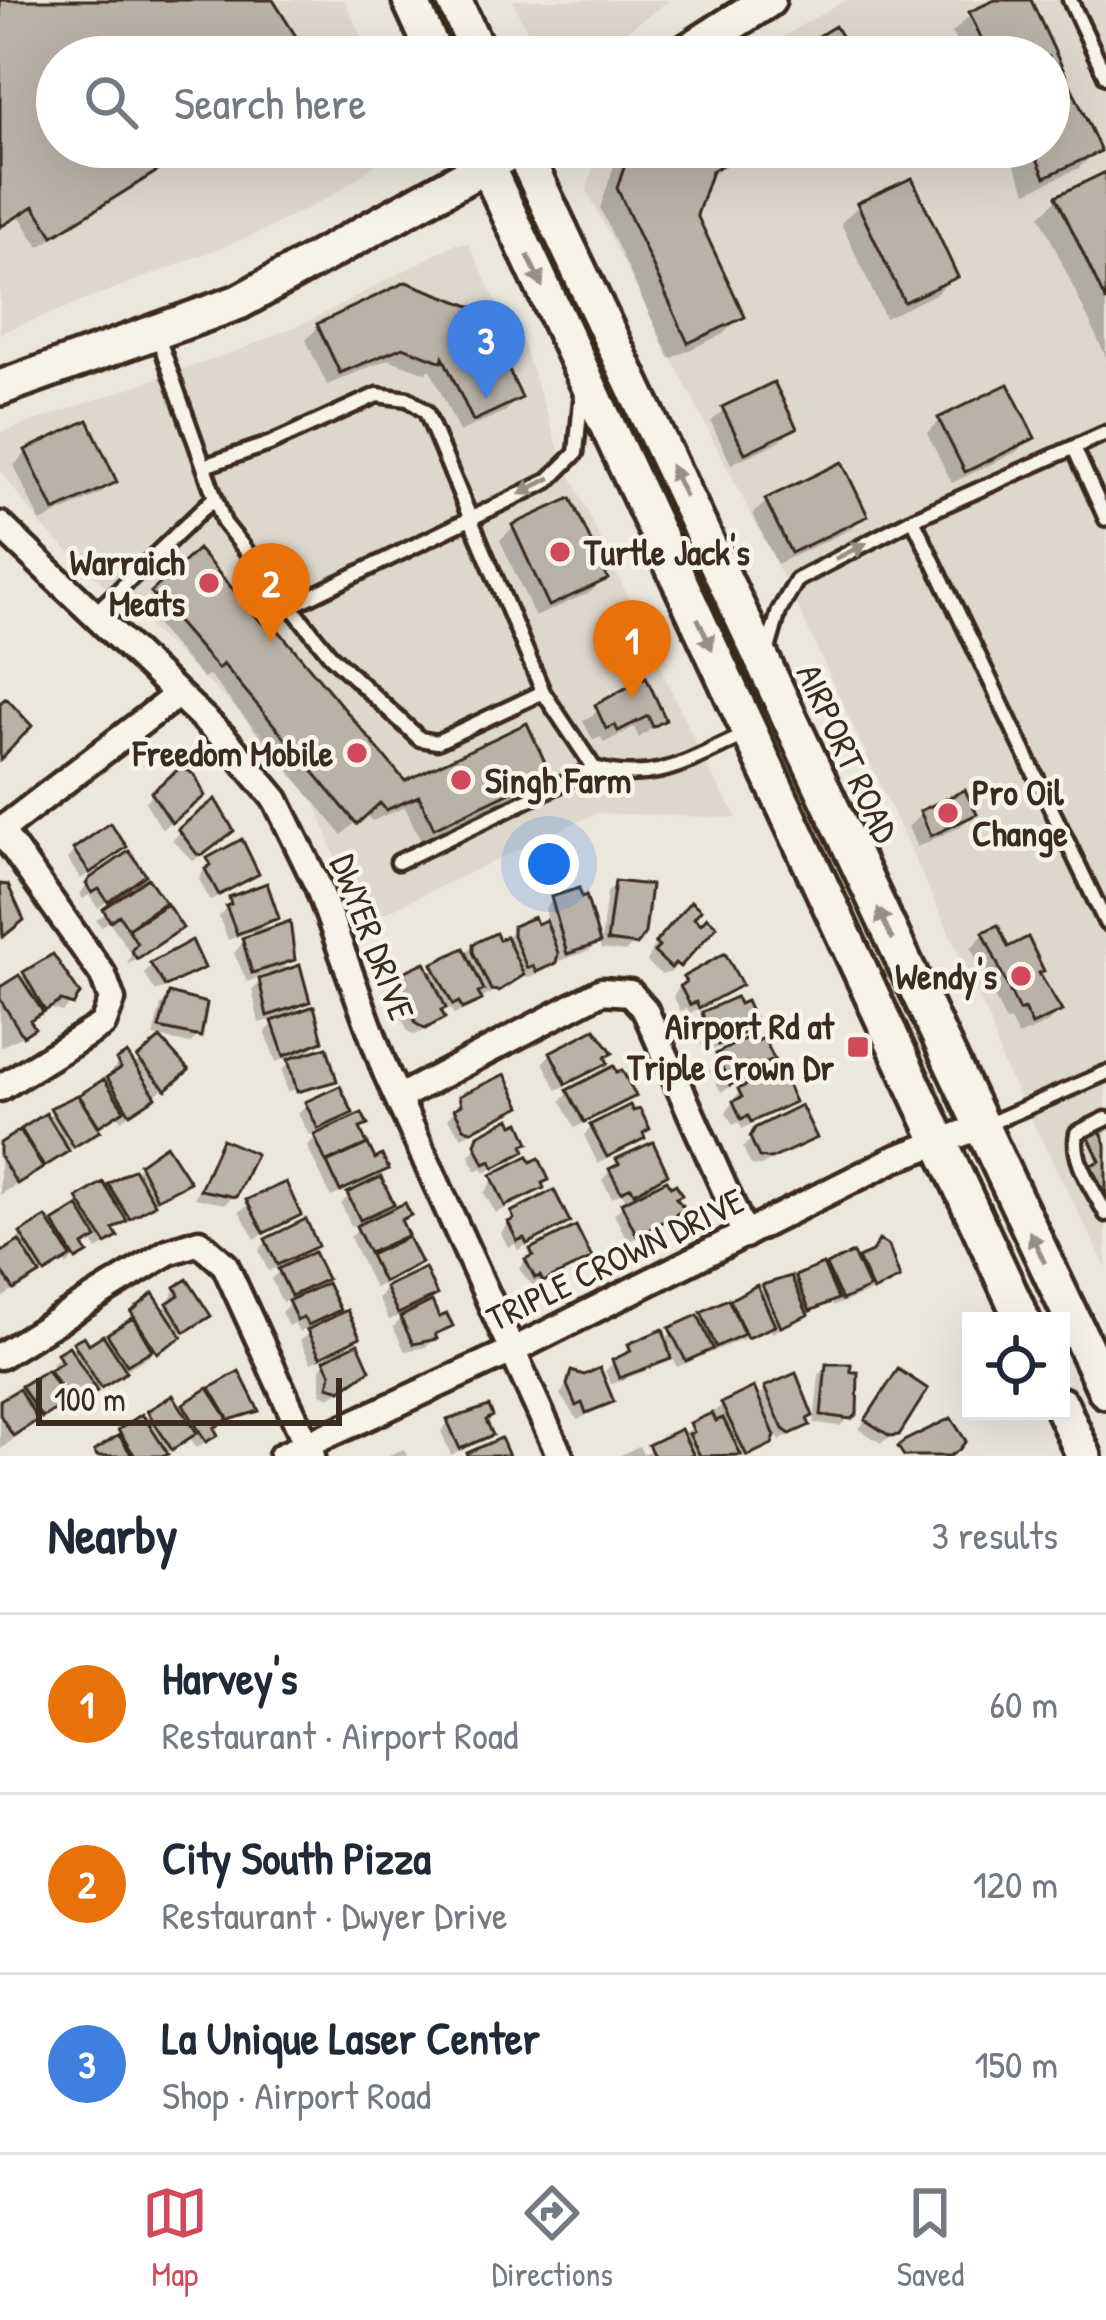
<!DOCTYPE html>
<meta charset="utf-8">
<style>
body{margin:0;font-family:"Patrick Hand",sans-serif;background:#f2f2f3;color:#1f2937}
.controls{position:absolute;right:36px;bottom:36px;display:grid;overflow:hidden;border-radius:0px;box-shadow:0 12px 48px #0002}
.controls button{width:108px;height:108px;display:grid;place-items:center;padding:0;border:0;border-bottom:3px solid #e0e1e3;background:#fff;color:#1f2937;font:60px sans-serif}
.scale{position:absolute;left:36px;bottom:30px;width:306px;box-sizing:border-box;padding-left:12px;border:6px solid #3b2a1e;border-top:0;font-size:33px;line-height:42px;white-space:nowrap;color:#3b2a1e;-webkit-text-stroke:9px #f7f3e8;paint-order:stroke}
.you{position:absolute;left:549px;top:864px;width:42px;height:42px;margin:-30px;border:9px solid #fff;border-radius:50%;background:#1a73e8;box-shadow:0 0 0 18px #1a73e833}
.badge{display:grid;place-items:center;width:78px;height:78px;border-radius:50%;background:#d1495b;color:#fff;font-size:39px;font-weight:700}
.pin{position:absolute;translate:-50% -99px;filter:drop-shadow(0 3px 6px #0008)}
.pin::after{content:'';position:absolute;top:63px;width:42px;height:36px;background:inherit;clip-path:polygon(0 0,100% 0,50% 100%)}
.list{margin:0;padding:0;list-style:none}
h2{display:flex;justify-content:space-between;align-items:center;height:156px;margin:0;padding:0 48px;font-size:51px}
h2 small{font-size:39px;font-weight:400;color:#747a83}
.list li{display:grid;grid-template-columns:78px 1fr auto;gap:36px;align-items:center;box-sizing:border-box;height:180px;padding:0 48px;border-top:3px solid #e0e1e3}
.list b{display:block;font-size:45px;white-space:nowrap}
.list p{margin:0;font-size:39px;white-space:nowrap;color:#747a83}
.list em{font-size:39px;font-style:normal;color:#747a83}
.icon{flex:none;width:66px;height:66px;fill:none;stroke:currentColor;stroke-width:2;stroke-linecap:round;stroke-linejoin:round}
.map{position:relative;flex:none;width:1106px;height:1456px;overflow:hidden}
.search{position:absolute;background:#fff;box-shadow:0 12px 48px #0002;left:36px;right:36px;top:36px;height:132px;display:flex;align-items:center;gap:30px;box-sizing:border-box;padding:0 42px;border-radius:66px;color:#747a83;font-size:45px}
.sheet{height:696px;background:#fff}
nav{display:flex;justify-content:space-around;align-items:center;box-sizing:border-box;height:168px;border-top:3px solid #e0e1e3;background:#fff;font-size:33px;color:#747a83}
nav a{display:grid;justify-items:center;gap:6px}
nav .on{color:#d1495b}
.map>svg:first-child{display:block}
.built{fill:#ddd7cc}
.shadow{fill:#0003}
.building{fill:#bab2a7;stroke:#3b2a1e;stroke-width:3}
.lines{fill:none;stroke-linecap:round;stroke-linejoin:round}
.service-casing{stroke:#3b2a1e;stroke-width:21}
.minor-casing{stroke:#3b2a1e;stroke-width:33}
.secondary-casing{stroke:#3b2a1e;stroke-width:42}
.service{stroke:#f7f3e8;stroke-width:12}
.minor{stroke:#f7f3e8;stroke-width:24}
.secondary{stroke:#f7f3e8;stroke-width:33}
.oneway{fill:#998e83}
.poi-dot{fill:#d1495b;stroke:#f7f3e8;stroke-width:4.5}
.labels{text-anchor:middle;stroke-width:9;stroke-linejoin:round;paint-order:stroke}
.poi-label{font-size:36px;font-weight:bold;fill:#3b2a1e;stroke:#f7f3e8;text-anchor:end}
.street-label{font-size:36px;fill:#3b2a1e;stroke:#f7f3e8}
</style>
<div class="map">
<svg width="1106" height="1456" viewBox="0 0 1106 1456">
<rect width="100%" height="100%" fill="#ece7dc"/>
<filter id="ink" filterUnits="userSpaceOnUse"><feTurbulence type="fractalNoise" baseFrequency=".00833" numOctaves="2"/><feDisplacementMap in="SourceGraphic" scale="24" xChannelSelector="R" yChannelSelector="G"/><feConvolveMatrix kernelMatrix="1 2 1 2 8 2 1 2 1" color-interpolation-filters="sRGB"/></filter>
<g filter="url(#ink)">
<path class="built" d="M0,0H344L371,57H57V147H400L333,195L259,233L0,333Z
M512,0H670L591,57H563L534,45Z
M845,0H1106V1267L1002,1062L991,1023L794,599L587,191L598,147H1049V57H748Z
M468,243L515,340L521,338L559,450L708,769L737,818L596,813L359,925L318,809L274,745L43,527L0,471V433L242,349L315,318L455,244Z"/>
<path class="shadow" d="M0,0H270L306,57H57V147H199L39,247L20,217L0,229Z
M1003,0H1028L1097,150L1079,168L1027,192L1006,147H1049V57H964L952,33L970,15Z
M757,147L706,178L694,215L741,316L723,334L670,359L600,208L614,166L632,148Z
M1106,176V357L1040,216L1058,198Z
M859,205L954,276L936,294L885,318L841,223Z
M406,285L461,301L519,397L506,411L459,432L430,369L426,373L388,359L327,385L306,340L319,326Z
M724,409L793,427L780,441L731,464L711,422Z
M940,420L1031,437L1018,451L952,483L927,433Z
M27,452L113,481L100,494L40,522L14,465Z
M767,501L864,516L851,529L777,564L753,514Z
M514,527L604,579L591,592L535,617L500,540Z
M198,553L405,785L546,773L533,786L420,839L405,807L372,821L365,813L342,835L209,675L203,679L140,607Z
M644,681L662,720L639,738L634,727L604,743L601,737L593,740L583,721Z
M153,794L193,804L162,829L145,802Z
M215,803L222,839L193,861L172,840Z
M921,814H973L960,827L917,847L908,827Z
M75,851L115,855L81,879L67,859Z
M209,861L255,873L210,901L199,879Z
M91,881L134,883L98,908L89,895L83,899L79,894Z
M148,882L179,928L127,965L131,954L109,921L101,927L96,920Z
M616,884L639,938L625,952L600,949L607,892Z
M0,890L12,928L0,936Z
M231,900L275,918L257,936L288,925L292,960L274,977L306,1001L292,1015L259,1023L252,990L269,973L247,982L234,953L253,931L228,940L219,917Z
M553,900L597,943L589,951L559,961L552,936L547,938L553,962L544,971L527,978L521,973L470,1007L454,1015L450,1008L440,1013L433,1026L414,1035L408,1031L387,988L395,980L427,973L475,946L498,944L515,929L548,922L545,908Z
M692,905L690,918L701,928L713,927L670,973L661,974L647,962L653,947Z
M984,934L1006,951L1059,1011L1046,1024L1018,1036L1010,1020L1006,1022L971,948Z
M152,965L201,968L156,992L144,973Z
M25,975L75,999L62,1012L50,1008L35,1016L23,1036L0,1047V991Z
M684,979L738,984L690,1014L687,1008L681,1011L673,996Z
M170,997L198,1036L190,1044L153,1036L161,1005Z
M704,1015L746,1026L730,1047L770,1059L766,1067L721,1092L709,1071L733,1041L710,1051L707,1046L702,1048L695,1023Z
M274,1024L320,1040L303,1058L333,1080L328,1086V1080L287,1092L282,1070L298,1054L276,1062L265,1032Z
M160,1042L185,1070L143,1105L121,1120L117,1113L88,1139L0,1195V1146L104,1085L118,1062L132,1067Z
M609,1053L596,1071L557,1090L543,1062L551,1054Z
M740,1091L791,1101L742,1129L739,1122L733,1125L726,1112Z
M569,1093L632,1095L575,1128L561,1101Z
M461,1099L518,1105L462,1137L448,1119Z
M307,1104L349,1112L332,1129L364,1124L358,1131L365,1146L384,1168L366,1186L390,1204L373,1221L407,1215L399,1223L417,1263L409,1271L374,1288L350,1237L366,1221L351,1226L341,1204L360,1185L331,1197L307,1146L324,1129L309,1135L298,1113Z
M763,1126L813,1137L761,1166L751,1165L743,1148Z
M592,1127L640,1135L642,1138L598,1164L584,1135Z
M1090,1138L1106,1151V1207L1089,1171L1098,1165Z
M223,1142L234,1195L225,1204L194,1198Z
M477,1147L517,1151L485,1173L482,1168L476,1171L469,1155Z
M618,1161L665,1174L646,1193L669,1191L679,1212L628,1242L614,1214L627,1203L622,1193L612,1198L602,1180Z
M141,1166L186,1181L119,1224L106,1245L97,1250L91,1240L67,1266L63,1260L0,1299V1256L22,1235L50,1229L74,1213L79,1200L105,1192Z
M497,1174L546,1180L532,1196L496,1213L484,1193Z
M285,1186L298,1214L255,1239L239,1211Z
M513,1215L566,1222L518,1250L515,1244L508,1247L501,1233Z
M267,1242L314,1246L298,1262L323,1279L306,1295L336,1309L319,1326L357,1337L340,1354L358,1378L330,1397L321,1394L320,1368L336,1352L311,1363L300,1341L317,1324L299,1332L294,1323L288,1326L281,1312L299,1295L282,1302L271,1279L288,1263L268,1271L259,1250Z
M879,1244L897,1278L888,1286L833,1306L831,1302L772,1333L770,1327L677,1367L671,1355L659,1366L611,1384L605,1371L630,1347L662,1339L755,1289L758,1294L764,1288L792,1285L869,1256Z
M531,1251L588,1258L535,1289L519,1269Z
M176,1289L199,1297L207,1315L199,1323L62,1412L60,1408L32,1423L0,1450V1404L55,1370L51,1364L83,1340L88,1348L104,1341L153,1297L162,1312Z
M386,1289L433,1295L417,1311L449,1325L426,1347L405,1351L393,1327L409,1312L389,1320L378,1298Z
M827,1366L854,1413L840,1426L814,1423L819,1375Z
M898,1373L896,1433L881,1443L859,1429Z
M572,1375L611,1401L578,1420L560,1395Z
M237,1376L255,1411L211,1430L214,1435L197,1448L189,1436L163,1456H93L149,1414L180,1411Z
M766,1389L806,1425L780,1441L770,1427L769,1443L751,1456H619L639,1446L643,1454L681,1436L723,1405L756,1399Z
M449,1422H484L489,1434L451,1455L441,1431Z
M404,1449L407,1456H387Z"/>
<path class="building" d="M0,0H273L309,57H57V147H196L53,236L34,206L0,227Z
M995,0H1031L1101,151L1045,177L1032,147H1049V57H990L969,12Z
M835,26L854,57H784Z
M631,147H750L712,171L697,215L745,317L688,343L617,188Z
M1106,172V302L1056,196Z
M912,178L958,277L904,302L857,203Z
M406,282L481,310L522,398L473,421L443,357L442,362L403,347L340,373L317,324Z
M774,382L797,428L745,453L722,407Z
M1008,384L1035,438L965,472L938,418Z
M88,420L117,482L54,511L25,450Z
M842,462L868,516L791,553L765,499Z
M571,498L608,579L549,606L512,525Z
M198,549L263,624L269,619L405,781L527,723L550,773L434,828L419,796L386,810L380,803L357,824L223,664L218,669L151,592Z
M646,677L666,720L653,727L648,716L618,731L615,725L606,729L595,705Z
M6,698L32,726L0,760V703Z
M181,767L195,775L205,796L172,823L151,792Z
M965,790L977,814L931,836L920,811Z
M215,799L234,831L203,855L197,854L178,829Z
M110,823L127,847L90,873L73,849Z
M242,839L259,874L219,895L205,869L211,865L207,858Z
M129,851L146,875L108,902L99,889L92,893L86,884L90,878Z
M148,878L165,902L128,928L119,915L110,921L103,909Z
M615,881L651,885L645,933L637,945L607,941Z
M267,883L279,918L237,934L226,906L231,904L229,897Z
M0,884L8,885L24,920L3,937Z
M579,888L582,897L586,895L600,943L567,954L551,897Z
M691,901L701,910L694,918L701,924L707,917L717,926L680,967L675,963L671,968L654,952L659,947L655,943Z
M167,904L183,928L137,959L131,950L137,943L128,929Z
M534,917L537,924L546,920L558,953L556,963L536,972L533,965L527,968L513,935V926Z
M290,921L295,960L252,973L242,938Z
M998,925L1008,947L1028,937L1044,971L1039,973L1062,1011L1032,1025L1024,1009L1019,1011L983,932Z
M496,933L499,940L506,936L524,975L499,991L491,990L473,952V944Z
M192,940L205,968L165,986L150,963Z
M464,948L484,990L478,993L482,1000L462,1009L459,1002L453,1005L432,964Z
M725,953L742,985L699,1008L696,1002L690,1005L680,986L686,982L683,977Z
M53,954L80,994L73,1005L61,1001L45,1011L23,972Z
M425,962L446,1008L441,1010L445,1018L425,1029L415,1023L414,1012L393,977Z
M300,965L310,1002L267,1016L259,979Z
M19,975L43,1012L30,1020L35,1028L23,1036L0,999V987Z
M169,993L207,1003L201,1037L159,1028Z
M736,997L739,1004L746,1001L755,1021L749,1024L751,1030L718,1045L716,1039L710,1042L702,1012Z
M314,1006L323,1041L284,1056L272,1021Z
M595,1029L613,1053L605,1057L608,1063L566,1084L550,1052Z
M754,1034L757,1041L764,1038L774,1059L767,1062L770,1068L730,1085L716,1054Z
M160,1038L189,1070L166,1090L137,1058Z
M327,1047L337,1081L297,1092L288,1059Z
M127,1053L156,1097L130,1114L107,1077L121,1068L116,1060Z
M614,1066L617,1072L622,1070L636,1096L584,1122L567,1090Z
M780,1069L795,1102L751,1122L748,1116L741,1119L733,1101L742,1097L738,1089Z
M505,1074L521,1106L471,1131L464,1128L454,1109L461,1105L459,1096Z
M104,1079L124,1110L99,1126L79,1095Z
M340,1086L353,1113L318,1129L305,1102Z
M78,1095L100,1131L74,1147L50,1108Z
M630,1105L633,1111L640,1109L650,1129L643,1133L645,1138L607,1157L590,1125Z
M801,1105L817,1138L771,1159L759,1157L750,1137L755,1128Z
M46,1113L69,1151L44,1167L21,1129Z
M362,1113L368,1125L360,1128L367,1144L326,1162L314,1135Z
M510,1118L513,1125L520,1122L529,1143L523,1145L525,1151L494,1168L491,1161L484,1164L475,1144L478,1135Z
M20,1130L43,1168L17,1184L0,1156V1143Z
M1100,1130L1106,1144V1198L1091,1165L1100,1161L1088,1136Z
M222,1139L256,1154L236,1197L200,1190Z
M653,1142L668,1174L634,1193L631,1187L621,1192L609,1169L619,1164L616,1159Z
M368,1144L375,1159L382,1155L389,1169L340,1191L327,1163Z
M166,1145L190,1182L157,1199L139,1164Z
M528,1156L531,1162L539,1158L549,1180L542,1183L544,1188L505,1206L491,1175Z
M134,1169L155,1204L130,1219L108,1184Z
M381,1177L394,1204L360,1220L347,1193Z
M667,1180L671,1187L676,1184L682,1195L676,1198L685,1209L637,1236L621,1203Z
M103,1182L127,1221L113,1229L118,1237L106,1244L77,1198Z
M286,1182L301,1215L264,1233L246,1200Z
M554,1190L570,1222L527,1244L524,1238L517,1241L508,1222L514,1219L511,1212Z
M405,1203L411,1215L401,1220L408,1235L369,1253L356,1226Z
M78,1206L97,1238L83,1246L88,1253L76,1260L53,1222Z
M46,1217L71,1257L45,1273L20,1233Z
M306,1219L318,1246L277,1265L265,1239Z
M576,1226L592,1258L543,1282L540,1276L535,1278L525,1259L533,1255L530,1249Z
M408,1237L421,1263L383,1282L370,1255Z
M879,1240L889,1246L900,1278L873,1291L858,1258L872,1252Z
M19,1241L40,1274L14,1290L0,1268V1253Z
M314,1252L327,1279L291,1296L278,1269Z
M853,1253L869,1288L842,1300L826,1265Z
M823,1264L838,1299L810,1311L795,1276Z
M425,1268L437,1295L398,1314L385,1287Z
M791,1276L808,1315L781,1327L762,1285Z
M187,1279L211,1316L185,1332L167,1303L179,1295L175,1287Z
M327,1283L340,1310L308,1325L303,1317L297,1320L288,1301Z
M757,1285L775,1326L747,1338L730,1300Z
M153,1293L182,1337L157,1353L131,1312Z
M728,1299L744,1334L716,1347L701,1312Z
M432,1301L439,1317L447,1314L453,1326L435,1334L437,1339L413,1344L400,1317Z
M347,1310L360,1337L320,1357L307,1330Z
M698,1315L713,1349L686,1361L669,1328Z
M133,1318L152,1350L127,1365L107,1334Z
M663,1329L671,1359L619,1378L612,1360L631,1351L628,1344Z
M103,1335L127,1372L101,1388L73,1342L84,1336L89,1344Z
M358,1343L370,1370L341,1390L328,1386L331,1374L324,1360Z
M69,1346L97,1391L72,1406L49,1370L62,1362L57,1353Z
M826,1364H851V1372H858L857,1414L851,1419L821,1415Z
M600,1368L614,1402L586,1413L582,1403L576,1406L567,1385L571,1371L584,1375Z
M898,1369L928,1389L899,1435L890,1436L865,1420Z
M47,1370L67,1402L42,1418L21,1386Z
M239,1371L259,1411L229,1420L210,1388Z
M796,1373L813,1416L807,1419L810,1425L790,1434L783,1429L764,1387Z
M754,1387L775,1436L772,1444L747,1456L721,1403Z
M208,1388L228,1419L214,1428L218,1435L206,1442L183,1404Z
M19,1389L38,1420L13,1436L0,1415V1400Z
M173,1395L197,1433L172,1450L147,1411Z
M489,1406L493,1416L486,1420L493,1435L460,1449L447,1420Z
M712,1413L716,1421L723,1418L741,1455L700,1456L689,1434L694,1432L690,1423Z
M142,1414L168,1454L165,1456H135L118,1430Z
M951,1418L966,1441L959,1450L950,1456H904L898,1447L904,1441Z
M681,1429L694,1456H654L648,1445Z
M119,1435L132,1456H97L94,1451Z
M501,1438L509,1456H468L467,1453Z"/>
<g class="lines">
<defs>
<path id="service" d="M1070,0L1106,77
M157,334L224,523L330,655L420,739L437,742L543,692
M1106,433L913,519L1106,923
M1075,450L1106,519
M204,466L269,444L377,395L408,399L426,412L543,692L594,768L398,862
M293,605L548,481L576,453L581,401
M93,615L212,500
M767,653L779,611L797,580L913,519
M594,768C657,786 692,758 750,733
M1106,1119L1077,1133C1071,1161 1094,1190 1106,1214
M986,1125L1106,1073"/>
<path id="minor" d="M0,525L225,739L276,800L318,886L385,1070L560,1456
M0,829L103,975L112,1000L103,1024L0,1088
M0,831L177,695
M398,1098L602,991L630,993L645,1010L745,1235
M0,1356L168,1252L199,1242L225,1265L312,1456
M282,1456L516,1349L894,1159L980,1127"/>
<path id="secondary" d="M410,0L436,57
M454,0L480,57
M679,57L768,0
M478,147L1023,1321
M521,147L1106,1391
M0,388L239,302L503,156
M1061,1405L1084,1456"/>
</defs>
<use href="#service" class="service-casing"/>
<use href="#minor" class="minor-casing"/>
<use href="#secondary" class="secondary-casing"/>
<use href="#service" class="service"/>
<use href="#minor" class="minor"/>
<use href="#secondary" class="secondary"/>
</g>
<defs><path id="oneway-solid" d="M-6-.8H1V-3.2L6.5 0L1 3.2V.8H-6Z" transform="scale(3)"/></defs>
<g class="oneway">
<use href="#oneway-solid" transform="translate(535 271) rotate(65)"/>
<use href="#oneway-solid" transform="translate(678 481) rotate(-115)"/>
<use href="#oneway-solid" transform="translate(535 486) rotate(152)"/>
<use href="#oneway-solid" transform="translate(851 551) rotate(-27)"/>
<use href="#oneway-solid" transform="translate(705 634) rotate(65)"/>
<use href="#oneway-solid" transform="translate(885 924) rotate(-115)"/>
<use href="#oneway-solid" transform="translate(1037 1247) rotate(-116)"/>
</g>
</g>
<g class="poi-dot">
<circle cx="560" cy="552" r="12"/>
<circle cx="209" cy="583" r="12"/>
<circle cx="357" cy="753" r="12"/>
<circle cx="461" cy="780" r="12"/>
<circle cx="948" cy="813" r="12"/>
<circle cx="1021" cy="976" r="12"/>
<rect x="846" y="1035" width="24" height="24" rx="6"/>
</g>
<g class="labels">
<g class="poi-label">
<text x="584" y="565" text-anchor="start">Turtle Jack's</text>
<text x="185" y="575">Warraich<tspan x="185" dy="41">Meats</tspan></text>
<text x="333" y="766">Freedom Mobile</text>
<text x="485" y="793" text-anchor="start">Singh Farm</text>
<text x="972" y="805" text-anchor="start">Pro Oil<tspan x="972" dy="41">Change</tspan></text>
<text x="997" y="989">Wendy's</text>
<text x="834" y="1039">Airport Rd at<tspan x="834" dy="41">Triple Crown Dr</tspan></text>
</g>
<g class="street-label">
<text transform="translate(848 753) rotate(65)" y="13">AIRPORT ROAD</text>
<text transform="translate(373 937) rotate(69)" y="13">DWYER DRIVE</text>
<text transform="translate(615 1259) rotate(-26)" y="13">TRIPLE CROWN DRIVE</text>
</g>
</g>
</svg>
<div class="controls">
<button><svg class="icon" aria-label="locate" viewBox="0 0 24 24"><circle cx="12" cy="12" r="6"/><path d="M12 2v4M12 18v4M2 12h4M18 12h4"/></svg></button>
</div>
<div class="scale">100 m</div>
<div class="you"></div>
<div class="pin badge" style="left:632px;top:699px;background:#e8710a">1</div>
<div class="pin badge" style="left:271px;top:642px;background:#e8710a">2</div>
<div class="pin badge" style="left:486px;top:399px;background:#3f7fe0">3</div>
<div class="search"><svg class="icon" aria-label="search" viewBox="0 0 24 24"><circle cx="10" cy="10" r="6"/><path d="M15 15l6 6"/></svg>Search here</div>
</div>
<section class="sheet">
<h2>Nearby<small>3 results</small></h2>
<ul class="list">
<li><span class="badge" style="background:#e8710a">1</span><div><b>Harvey's</b><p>Restaurant · Airport Road</p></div><em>60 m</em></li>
<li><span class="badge" style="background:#e8710a">2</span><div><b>City South Pizza</b><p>Restaurant · Dwyer Drive</p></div><em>120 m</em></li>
<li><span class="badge" style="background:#3f7fe0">3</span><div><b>La Unique Laser Center</b><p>Shop · Airport Road</p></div><em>150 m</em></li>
</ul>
</section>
<nav>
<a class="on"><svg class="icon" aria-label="map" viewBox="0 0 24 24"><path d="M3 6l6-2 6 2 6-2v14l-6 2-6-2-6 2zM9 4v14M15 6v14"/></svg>Map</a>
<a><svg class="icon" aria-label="directions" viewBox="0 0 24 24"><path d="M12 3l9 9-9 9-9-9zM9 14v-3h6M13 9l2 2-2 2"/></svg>Directions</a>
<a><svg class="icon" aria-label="saved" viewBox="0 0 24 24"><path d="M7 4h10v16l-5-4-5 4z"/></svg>Saved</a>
</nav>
